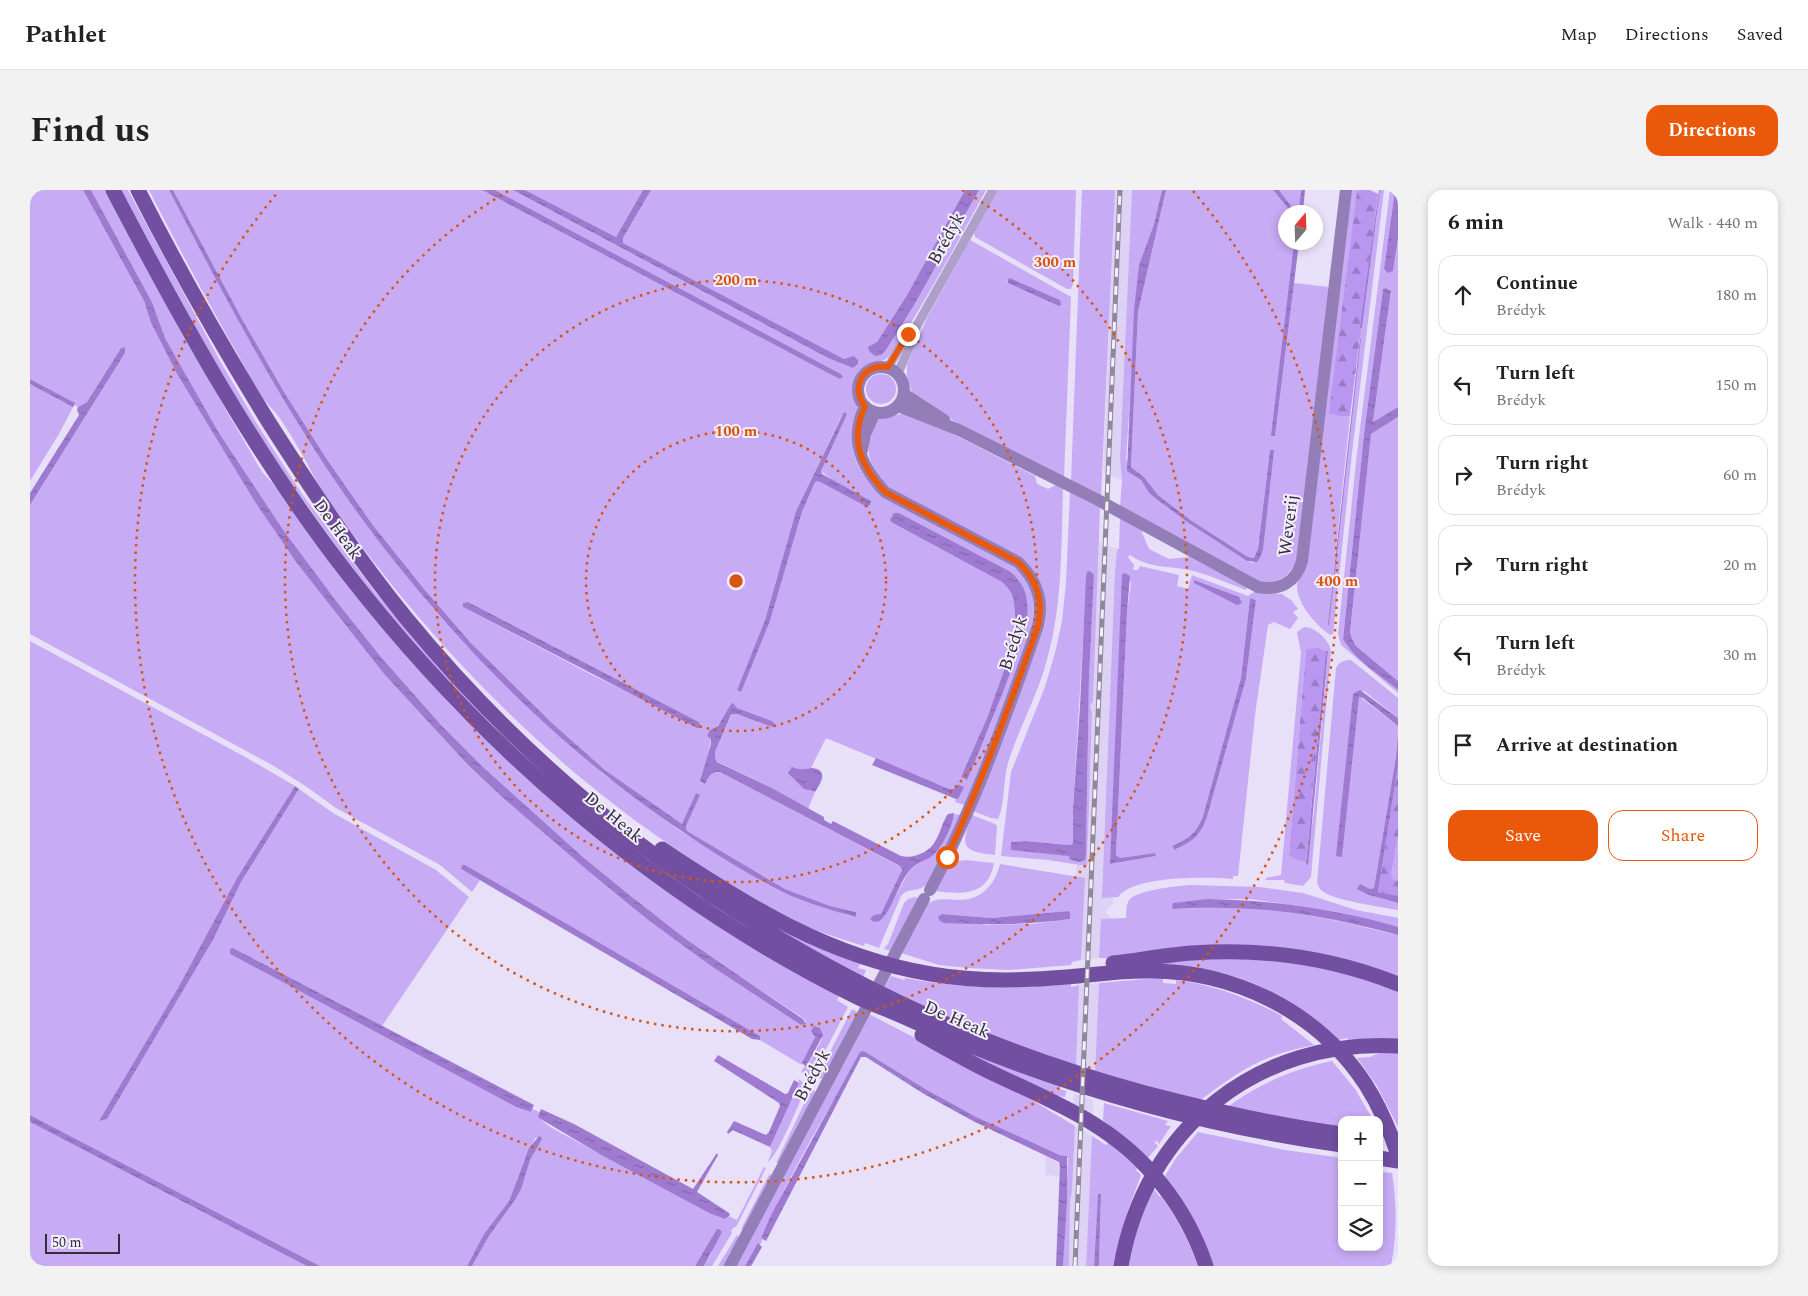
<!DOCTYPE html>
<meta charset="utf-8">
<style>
body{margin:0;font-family:Spectral,serif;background:#f2f2f2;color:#222}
.controls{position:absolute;right:15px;bottom:15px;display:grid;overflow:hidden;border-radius:10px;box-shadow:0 2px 8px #0003}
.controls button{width:45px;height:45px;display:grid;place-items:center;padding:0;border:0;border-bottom:1px solid #e0e0e0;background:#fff;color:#222;font:25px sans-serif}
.compass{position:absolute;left:1248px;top:15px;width:45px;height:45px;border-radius:50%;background:#fff;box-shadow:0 2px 8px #0003;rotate:19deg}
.scale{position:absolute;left:15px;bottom:12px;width:75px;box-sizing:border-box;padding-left:5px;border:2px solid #332f39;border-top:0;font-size:14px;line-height:18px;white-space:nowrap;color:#332f39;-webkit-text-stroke:4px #f4eefe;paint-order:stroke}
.stop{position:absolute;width:15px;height:15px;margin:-11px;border:4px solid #ea580c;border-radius:50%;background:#fff}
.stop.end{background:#ea580c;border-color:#fff;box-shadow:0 1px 5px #0008}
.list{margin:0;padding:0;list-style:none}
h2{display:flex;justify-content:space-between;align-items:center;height:65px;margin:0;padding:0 20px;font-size:21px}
h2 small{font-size:16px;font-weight:400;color:#767676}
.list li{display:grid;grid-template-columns:32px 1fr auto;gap:15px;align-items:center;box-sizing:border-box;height:80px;margin:0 10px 10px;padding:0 10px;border:1px solid #e0e0e0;border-radius:15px}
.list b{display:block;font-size:19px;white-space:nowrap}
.list p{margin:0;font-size:16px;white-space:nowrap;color:#767676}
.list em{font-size:16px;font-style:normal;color:#767676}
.actions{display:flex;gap:10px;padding:15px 20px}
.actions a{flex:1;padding:11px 0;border:1px solid #ea580c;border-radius:15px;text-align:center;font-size:18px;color:#ea580c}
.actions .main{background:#ea580c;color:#fff}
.icon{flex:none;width:28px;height:28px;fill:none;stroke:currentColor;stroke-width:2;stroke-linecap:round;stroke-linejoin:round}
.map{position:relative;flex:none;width:1368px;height:1076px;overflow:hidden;border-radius:15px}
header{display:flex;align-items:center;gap:30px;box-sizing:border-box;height:70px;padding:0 25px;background:#fff;border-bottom:1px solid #e0e0e0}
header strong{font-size:24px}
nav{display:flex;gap:28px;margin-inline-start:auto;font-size:18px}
.intro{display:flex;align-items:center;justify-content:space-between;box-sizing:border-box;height:120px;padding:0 30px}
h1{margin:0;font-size:35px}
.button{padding:12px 22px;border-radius:15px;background:#ea580c;color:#fff;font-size:18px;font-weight:700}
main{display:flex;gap:30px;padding:0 30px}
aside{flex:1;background:#fff;border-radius:15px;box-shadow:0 2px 8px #0003}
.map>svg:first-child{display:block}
.built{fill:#ddd2f3}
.green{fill:#c7abf5;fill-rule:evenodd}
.forest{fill:url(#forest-firs)}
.water{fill:url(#water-ripples)}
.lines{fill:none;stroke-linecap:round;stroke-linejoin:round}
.street{stroke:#aea0c8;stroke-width:9}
.secondary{stroke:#947eb8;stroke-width:12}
.highway{stroke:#724fa1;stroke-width:15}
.rail-casing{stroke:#8f889a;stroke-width:5}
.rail{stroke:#f4eefe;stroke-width:3;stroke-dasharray:9;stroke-linecap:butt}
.route{stroke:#ea580c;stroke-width:6}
.ring{fill:none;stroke:#d65510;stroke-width:2.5;stroke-dasharray:2.5 5}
.labels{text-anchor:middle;stroke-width:4;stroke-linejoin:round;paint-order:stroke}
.street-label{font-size:18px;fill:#332f39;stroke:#f4eefe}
.centre{fill:#d65510;stroke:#f4eefe;stroke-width:2.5}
.ring-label{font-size:15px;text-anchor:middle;font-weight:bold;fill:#d65510;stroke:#f4eefe;stroke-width:4;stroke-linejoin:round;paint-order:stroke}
</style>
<header>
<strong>Pathlet</strong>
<nav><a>Map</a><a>Directions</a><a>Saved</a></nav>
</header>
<div class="intro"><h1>Find us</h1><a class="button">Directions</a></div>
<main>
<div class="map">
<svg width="1368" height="1076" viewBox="0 0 1368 1076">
<defs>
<pattern id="forest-firs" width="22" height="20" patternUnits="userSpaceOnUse" patternTransform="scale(1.25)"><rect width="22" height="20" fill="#b996ef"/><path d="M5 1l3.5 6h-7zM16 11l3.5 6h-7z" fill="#977bc3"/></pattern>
<pattern id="water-ripples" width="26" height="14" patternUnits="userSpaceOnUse" patternTransform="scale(1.25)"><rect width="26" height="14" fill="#9e7bd1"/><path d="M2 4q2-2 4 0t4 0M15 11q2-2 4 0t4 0" fill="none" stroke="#8165ab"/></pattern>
</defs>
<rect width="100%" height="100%" fill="#e8dff9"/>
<path class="built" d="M1085,0H1102L1090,268L1092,290L1073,283Z
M1069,352L1087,359L1074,671L1083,700V714L1076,720V723L1082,729L1070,748L1069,768L1051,770L1052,753L1045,693L1047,673L1057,675L1062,522L1060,516L1063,511Z
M1069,793L1065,884L1046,878L1049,795Z
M1044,904L1063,910V925L1043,914Z
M1045,936L1062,946L1056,1076H1039L1040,1010L1042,1002Z
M1016,966L1030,974V986L1015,985Z"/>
<path class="green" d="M0,0H53L114,111L121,133L147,184L225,312L266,372L354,484L438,575L473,608L618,730L681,776L771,835H773L776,832L773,828L721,794L656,749L607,711L554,668L453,577L412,536L351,467L307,412L254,341L189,243L135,148L122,112L61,0H75L152,144L232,282L248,299L286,354L362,449L423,517L513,603L809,806L807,810L818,817L782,886L771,882L774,877H777L792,849L782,842L785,847L772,875L730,850V846L435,675H432L431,679L450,690L442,702L410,675L306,618L277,597L244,576L0,444V315L95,163V157L91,158L57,212L48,217L44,215V213L0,189Z
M90,0H98L190,171L227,234L272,304L345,402L418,487L688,717C558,629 443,527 344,406C312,366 284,324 254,283C237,259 222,233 206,207C165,140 128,70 90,0Z
M119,0H139L233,174L264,226L337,335L405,421L437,456L481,500L573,584L650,641L754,702L799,719L826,727V722L800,716L755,699L657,641L656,636L669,605L666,603L653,635L575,580L522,533L441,453L394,399L342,334L296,268L254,202L212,129L143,0H452L810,189L813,187L811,184L465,0H483L798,168L823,178L828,174L826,167L814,169L592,53L593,48L621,0H935L877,105L847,152L856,160L883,117L949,0H956C927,53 898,107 865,158C863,161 861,165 858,167C847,177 831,171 825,190C822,200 826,207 827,216C828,230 822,244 823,258C825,277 839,293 852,306L985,377C1008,399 1006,420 999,450L935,615L925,612L926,609H928L933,596L928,594L924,599H919L796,548L781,578L771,580L763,588L779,601L785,602L778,619L740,597L688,572L685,569V562L701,526L707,524L742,537V531L707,518L705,516L678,546L681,549L677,571V589L683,583L690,582L871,677V684L851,724L848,725L850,731L857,722L880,679L903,665L912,653L925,624L932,625L897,694C887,703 879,697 871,706L849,758L835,753L834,756C811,749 789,742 768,733C725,714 687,686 649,661C509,568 391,443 295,306C284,289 277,271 266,254C261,245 255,236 249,227C244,220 237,214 232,207C220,189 211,169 200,151C172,101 145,51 119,0ZM813,223L791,281L837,317L788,291L785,292L772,322L740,431L711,501L707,500L735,430L766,321ZM869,323L981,382L988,390L997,414L996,436L962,531L936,590L931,587L957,528L988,441C989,434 986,431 985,425C984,409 984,403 972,392L861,332V326ZM438,412L669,532L671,537L562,485L433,417V413Z
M495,0H613L586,47Z
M968,0H1046L1043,94L1041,99H1037L945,47L944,42Z
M1052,0H1085L1071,306L1041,291Z
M1102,0H1132L1124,34L1109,75L1096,269L1106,286L1111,290L1119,303L1125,308L1157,332L1217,371L1222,373L1230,368L1233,360L1243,260H1240L1228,359L1225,368L1218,367L1159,329L1128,305L1114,287L1101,277L1108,122L1136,0H1243L1261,22H1256V52L1264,53L1242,246H1245L1264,93L1299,97L1267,372C1256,388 1251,392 1232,393L1090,316L1092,290L1090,268Z
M1249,0H1271L1269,19L1267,21L1264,20Z
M1321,0H1330L1327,1L1309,226H1320L1298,435L1331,149H1330V138H1332L1350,0H1354L1322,263L1303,444L1300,445C1286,435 1267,414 1267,396Z
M1360,0H1365L1354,78L1363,81L1368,48V217L1343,233L1361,102L1356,98L1353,99L1334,244L1313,448L1317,456L1368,500V503L1311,455L1308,444L1327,263Z
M940,50L1041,107L1034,288L928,234L882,203L877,185V175L897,128ZM978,88H980L1030,110L978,93L976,90Z
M836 199a15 15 0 1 1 30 0a15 15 0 1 1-30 0Z
M0,194L43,217L29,244L0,291Z
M873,224L921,243L1005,286L1007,294L1018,299L1026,295L1033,299C1031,358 1033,421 1014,480C1004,512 988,541 978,573C973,590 975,614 968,629L961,628L943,621L1014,438C1018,420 1016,406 1009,390L858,297C838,271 832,263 847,230L861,225Z
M1368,227V491L1326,456L1322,449L1320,442L1341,244Z
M1040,302L1070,318L1063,511L1060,516L1062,522L1057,676L1018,670L971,666L981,582L1015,497L1026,459L1032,431L1036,393ZM1057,382L1064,385L1059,487L1056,663L1049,672L1040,670V666L981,652L995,651L1038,655L1043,654V618Z
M1090,328L1111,340L1119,359L1139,369L1160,367L1217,397L1216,400C1200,394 1184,387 1167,382C1145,375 1120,380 1100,365L1098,367L1104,375L1103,380H1108L1110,376L1149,385L1147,396L1158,399L1162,385L1218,406L1224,402L1252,404L1261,410L1268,419L1263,422L1268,428L1260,439L1244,432L1238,435L1225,525L1208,686H1203V689C1176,687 1105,685 1088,707L1072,708L1085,383L1087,359H1089ZM1095,383L1101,393L1097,422L1086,666L1090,668L1125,663L1126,666L1080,674ZM1220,408L1226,410L1216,489L1177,627L1155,654L1143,660L1142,656C1159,647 1166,644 1173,626L1211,488Z
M1274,437C1285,437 1300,450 1301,462L1282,675L1281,687L1273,696L1255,693L1254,690H1236V688L1251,685L1271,463L1267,442ZM1287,457L1298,462L1284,622L1276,674V672L1266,670L1259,666L1276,461Z
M0,451L217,568L265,596L207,688L148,798L70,929L71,931L77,929L183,750L211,692L269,599L303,623L406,680L439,707L352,836L205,759L203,758L200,764L486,917L501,922L503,919L509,922L508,926C516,937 534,944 546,951C591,976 637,999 681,1024L695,1029L699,1026L707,1030L734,977L736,978L706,1037H704L701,1041L702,1043L682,1076H674L681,1065L685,1044L665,1076H442L459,1046L485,1010L500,970L511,951V947L505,948L493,973L479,1011L454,1044L437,1076H290L0,925Z
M1321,470L1368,508V528L1334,501L1323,504L1307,666H1312L1328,509L1330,507L1368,536L1366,567L1344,698L1340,699L1330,695L1339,705L1368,713V720C1352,717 1300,710 1291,700C1289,698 1288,694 1287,693L1306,478C1309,472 1314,470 1321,470Z
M942,625L965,634L967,636L965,665C930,662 931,655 942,625Z
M1368,647V691L1363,689L1361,685Z
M935,670L964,673C958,707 931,704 905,701L920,673Z
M970,674L1055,688L1051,770L1042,772L1041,775L980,780L938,778L909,775L871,763L898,714C907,707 917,710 929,710C951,710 965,695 970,674ZM1038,721L1040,729L1002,734L956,735L912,724L961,728Z
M671,691L768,748L830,774L828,778L836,780L833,787L813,779Z
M1160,695L1229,697L1273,703L1326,720L1368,728V737L1307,722L1221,709H1178L1144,719C1169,718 1195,716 1220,718C1269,721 1317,733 1364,744L1368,745V788L1313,770L1069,768L1071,729L1096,728C1096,724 1096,717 1098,712C1103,700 1147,696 1160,695Z
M885,707L889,708L862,761L854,759L858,754L874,713L878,709Z
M1214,767L1292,776L1368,799V850L1319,851L1317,848L1308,850C1286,834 1265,817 1242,803C1205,780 1160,776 1117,775L1137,771Z
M861,786L874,790L875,788C933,799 982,799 1041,794V797L1049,795L1046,878L1007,866L854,798Z
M1116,789H1133V793L1146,794V790C1184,795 1218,808 1252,826L1251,829L1284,855C1266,859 1248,863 1231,871C1209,881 1188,897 1169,911L1065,884L1069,793Z
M822,819L829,823L794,888L792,889L787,887Z
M839,824L985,900L1045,936L1042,1002L1040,1011L1039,1076H1033L1038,968L1034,965H1031L946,928L897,900L834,861C796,921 760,984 731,1049H733L730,1055L728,1054L715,1076H705Z
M914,850L1031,895L1030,899L1036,901L1035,907L1030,906L1029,907L965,877Z
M1351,862L1368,863V937L1347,896L1327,868L1340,867Z
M1302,871L1325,899L1343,930H1312V940L1196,918C1228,894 1263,879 1302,871Z
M768,889L777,895C770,911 749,964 738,972L742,961L740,957L769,893Z
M781,899L786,902L749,972L746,973Z
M1074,913L1138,931L1135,935L1141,936L1129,954L1127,951L1124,952L1128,956L1118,968L1077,937L1078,934L1073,930Z
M0,932L257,1065L277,1076H2L0,1075Z
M1168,942L1255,960L1312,968V1057H1349V974H1351L1353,982L1362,983C1367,1014 1367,1045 1361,1076H1182L1135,986L1146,968Z
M1062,946L1076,955L1078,953L1080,954L1107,978L1106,980L1111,985L1097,1023L1085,1076H1069L1071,1005L1068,1004L1064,1076H1056Z
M740,983L741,987L714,1039H711Z
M1123,998L1130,1007L1131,1006C1147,1028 1159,1051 1168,1076H1098L1104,1045Z
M707,1045L709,1047L694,1076H688Z"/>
<path class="forest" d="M1330,0H1340L1348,4L1320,226H1309L1299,223L1327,1Z
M1287,457L1296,461L1276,672L1266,670L1259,666L1276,460Z
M1368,577V647L1361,685L1363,689L1368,691V707L1348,702Z"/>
<path class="water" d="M53,0H61L122,112L135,148L189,243L254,341L307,412L351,467L412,536L453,577L554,668L607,711L656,749L721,794L773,829L776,834L771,835L681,776L618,730L556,679L473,608L438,575L354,484L266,372L225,312L147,184L121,133L114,111Z
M139,0H143L212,129L254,202L296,268L342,334L394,399L441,453L522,533L575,580L652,634L666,603L670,605L656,636L657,641L755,699L800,716L826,722V727C801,720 776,713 753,702C704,677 657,646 613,614C508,537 416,441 338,337C260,232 199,115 139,0Z
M452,0H465L476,6L811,184L813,187L810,189L798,183Z
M483,0H495L586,47L613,0H621L593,48V53L814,169L824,166L828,170V174L823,178L798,168Z
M935,0H949L883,117L856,160L851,165L845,166L839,161L838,157L847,152L877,105Z
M1132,0H1136L1108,122L1101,277L1114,287L1128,305L1159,329L1218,367L1224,368L1228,359L1240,260H1244L1233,360L1230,368L1227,372L1217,371L1157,332L1125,308L1119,303L1111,290L1097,281L1104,120L1109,75L1124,34Z
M1243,0H1249L1264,20L1267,21L1269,19L1271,0H1275L1273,22H1261Z
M1349,0H1350L1332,138H1330Z
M1365,0H1368V48L1363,81L1358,83L1354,79Z
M1264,53H1269L1245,246H1241Z
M980,88L1030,110L1031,115L1029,116L978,93L977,89Z
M1356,98L1361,101L1343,232L1368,217V227L1341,244L1320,442L1322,449L1326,456L1368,491V500C1350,485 1324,469 1313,449L1334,244L1353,99Z
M1330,149H1331L1299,435H1298Z
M95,157V163L0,315V303L49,225L47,220L48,217L57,212L91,158Z
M0,189L45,213L43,217L0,194Z
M814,222L817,224L791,281L792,284L841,311L840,315L837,317L788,291L785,292L772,322L740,431L711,502L707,500L735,430L766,321Z
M864,323H869L981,382C990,391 996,399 997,412C1000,434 990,455 983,475C969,514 953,552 937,590L931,587L957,528L988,441C989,434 986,431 985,425C984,409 984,403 972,392L861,332L860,329Z
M1060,381L1064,385L1059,487L1056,663L1055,670L1049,672L1040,670L1039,666L981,660V652L995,651L1038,655L1043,654V618L1050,517L1056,386L1057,382Z
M1095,383L1100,386L1097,422L1086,665L1090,668L1125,663L1126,666L1080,674L1092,384Z
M1164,390L1209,407L1212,413L1207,415L1164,393Z
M1220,408L1226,410L1216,489L1177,627C1169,647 1163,651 1144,660L1142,656C1159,648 1166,644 1173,626L1211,488Z
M438,412L669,532L671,537L667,538L433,417V413Z
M1296,461H1298L1278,675L1276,674Z
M1330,500L1368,528V536L1333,508L1329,507L1312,667L1306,666L1323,504Z
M703,513L707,518L742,531L745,534V536L742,537L707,524L701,525L685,562V568L687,572L740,597L794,627V630L801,634L803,631L871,666C884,669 900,662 906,650C910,643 912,634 916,627L918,624L924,623C924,633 911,660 902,666C895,671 884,674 879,681C867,696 864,717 850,731L844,732L840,729L844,725L851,724L872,680L870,676L690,582C682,581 678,587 675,594L670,591L681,554V549L677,546L680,540L688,536L701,514Z
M1368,542V577L1348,702L1368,706V713L1339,705L1327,699L1330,694L1340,699L1344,698L1366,567Z
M846,568L919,599H924L928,594L934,597L928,609H926L842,575Z
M762,577C765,578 767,579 770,579C774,580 778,578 782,578C799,580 791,593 785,602L774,599L758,583Z
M265,596L269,599L211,692L183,750L77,929L70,931V929L148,798L207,688Z
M432,675H435L451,684L730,846V850L722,849L431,679Z
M1178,709C1242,710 1306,719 1368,737V745C1355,741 1341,738 1327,735C1265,720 1207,715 1143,719L1142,716L1143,713Z
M1038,721L1040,723V729C997,735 957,735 914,733L910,731L908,727L912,724L961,728Z
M203,758L504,915L501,922L486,917L200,764V759Z
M784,836L790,838L793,845L776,877L772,873L785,847L781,841Z
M834,861L897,900L946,927L1030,965L1037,966V1010L1033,1076H1026L1030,976L1029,972L943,931L894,904L836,867H831L736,1051L731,1048L741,1025L830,862Z
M688,865L755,904L758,903L764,890L769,893L740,957L705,941L703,940L698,944L697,942L704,931L736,945L739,942L750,916L749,913L684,871Z
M511,919L544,934L663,999L687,963L688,965L667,1002L699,1023L700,1025L695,1029L681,1024L573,966L509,928L508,926Z
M0,925L290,1076H277L0,932Z
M509,946L512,948L511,951L500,970L491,999L485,1010L459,1046L442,1076H437L454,1044L479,1011L499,958Z
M1068,1004H1071L1069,1076H1064Z
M687,1039H689L692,1042L674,1076H665Z
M728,1053L732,1057L721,1076H715Z"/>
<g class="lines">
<path class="street" d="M858,177L878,144L885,139
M868,183L884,147L885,139L963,0"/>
<path class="secondary" d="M828 200a23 23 0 1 1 46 0a23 23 0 1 1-46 0Z
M874,204L914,230
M835,216C819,250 831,276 855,302L988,372C1007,390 1014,411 1008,436C976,526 945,616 900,700
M868,216L929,240L1066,309L1228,397C1249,401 1266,393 1272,371L1316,0
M832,260L835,244L845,222
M700,1076L894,709"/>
<path class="highway" d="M83,0C152,132 225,265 317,383C453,558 629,710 829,808C844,815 859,820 874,827C1014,891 1160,934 1312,955
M108,0C148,79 192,156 238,231C282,300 325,365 376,428C565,659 828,826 1115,903C1180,920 1245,935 1312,944
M632,659C717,716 799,767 901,784C946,792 992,791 1037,787C1063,785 1088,781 1114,781C1202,779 1288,821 1336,895C1350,917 1360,941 1368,965
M1083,773C1109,770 1136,765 1162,763C1232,758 1303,768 1368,794
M892,845C913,857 934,869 956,880C991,897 1028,912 1062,933C1116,966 1156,1016 1176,1076
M1349,968L1368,971
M1091,1076C1115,938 1228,848 1368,856"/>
<defs>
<path id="rail" d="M1045,1076L1090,0"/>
</defs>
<use href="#rail" class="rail-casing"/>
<use href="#rail" class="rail"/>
</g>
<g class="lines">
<path class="route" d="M878,144L858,177C833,173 820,197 835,216C819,250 831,276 855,302L988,372C1007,390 1014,411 1008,436C980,514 952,592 917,667"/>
</g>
<g class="ring">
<circle cx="706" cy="391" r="150"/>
<circle cx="706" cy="391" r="301"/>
<path d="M932 0A451 451 0 1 1 480 0"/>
<path d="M1163 1A601 601 0 1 1 249 1"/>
</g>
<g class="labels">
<g class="street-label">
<text transform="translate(916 48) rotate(-61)" y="6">Brédyk</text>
<text transform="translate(1258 335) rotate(-83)" y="6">Weverij</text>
<text transform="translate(308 339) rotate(54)" y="6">De Heak</text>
<text transform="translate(983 453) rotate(-72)" y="6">Brédyk</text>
<text transform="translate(584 627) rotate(39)" y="6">De Heak</text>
<text transform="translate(927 829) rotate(23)" y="6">De Heak</text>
<text transform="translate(782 885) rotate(-62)" y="6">Brédyk</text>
</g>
</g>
<circle cx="706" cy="391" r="8" class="centre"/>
<g class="ring-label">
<text x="1025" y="77">300 m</text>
<text x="706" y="95">200 m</text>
<text x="706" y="246">100 m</text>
<text x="1307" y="396">400 m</text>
</g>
</svg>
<div class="controls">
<button>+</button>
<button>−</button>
<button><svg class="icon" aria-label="layers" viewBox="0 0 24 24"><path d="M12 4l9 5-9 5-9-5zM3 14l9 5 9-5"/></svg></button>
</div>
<svg class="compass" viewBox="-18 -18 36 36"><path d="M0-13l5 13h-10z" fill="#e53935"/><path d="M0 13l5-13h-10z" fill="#767676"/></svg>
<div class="scale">50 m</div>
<div class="stop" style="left:917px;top:667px"></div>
<div class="stop end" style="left:878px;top:144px"></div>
</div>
<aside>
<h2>6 min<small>Walk · 440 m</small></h2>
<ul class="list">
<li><svg class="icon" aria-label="ahead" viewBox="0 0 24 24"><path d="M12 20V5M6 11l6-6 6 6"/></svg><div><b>Continue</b><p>Brédyk</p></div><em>180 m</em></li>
<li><svg class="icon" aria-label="left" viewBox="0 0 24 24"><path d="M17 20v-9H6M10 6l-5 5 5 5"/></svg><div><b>Turn left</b><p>Brédyk</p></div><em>150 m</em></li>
<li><svg class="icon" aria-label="right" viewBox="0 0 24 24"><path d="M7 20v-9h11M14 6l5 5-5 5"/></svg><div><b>Turn right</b><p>Brédyk</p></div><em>60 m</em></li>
<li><svg class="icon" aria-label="right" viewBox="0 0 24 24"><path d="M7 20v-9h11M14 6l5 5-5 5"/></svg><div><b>Turn right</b></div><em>20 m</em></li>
<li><svg class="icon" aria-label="left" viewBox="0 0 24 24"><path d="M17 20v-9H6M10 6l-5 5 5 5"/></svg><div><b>Turn left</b><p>Brédyk</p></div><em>30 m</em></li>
<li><svg class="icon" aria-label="arrive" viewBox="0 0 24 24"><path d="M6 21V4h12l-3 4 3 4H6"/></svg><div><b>Arrive at destination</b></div></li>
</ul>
<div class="actions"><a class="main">Save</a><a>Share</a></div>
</aside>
</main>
